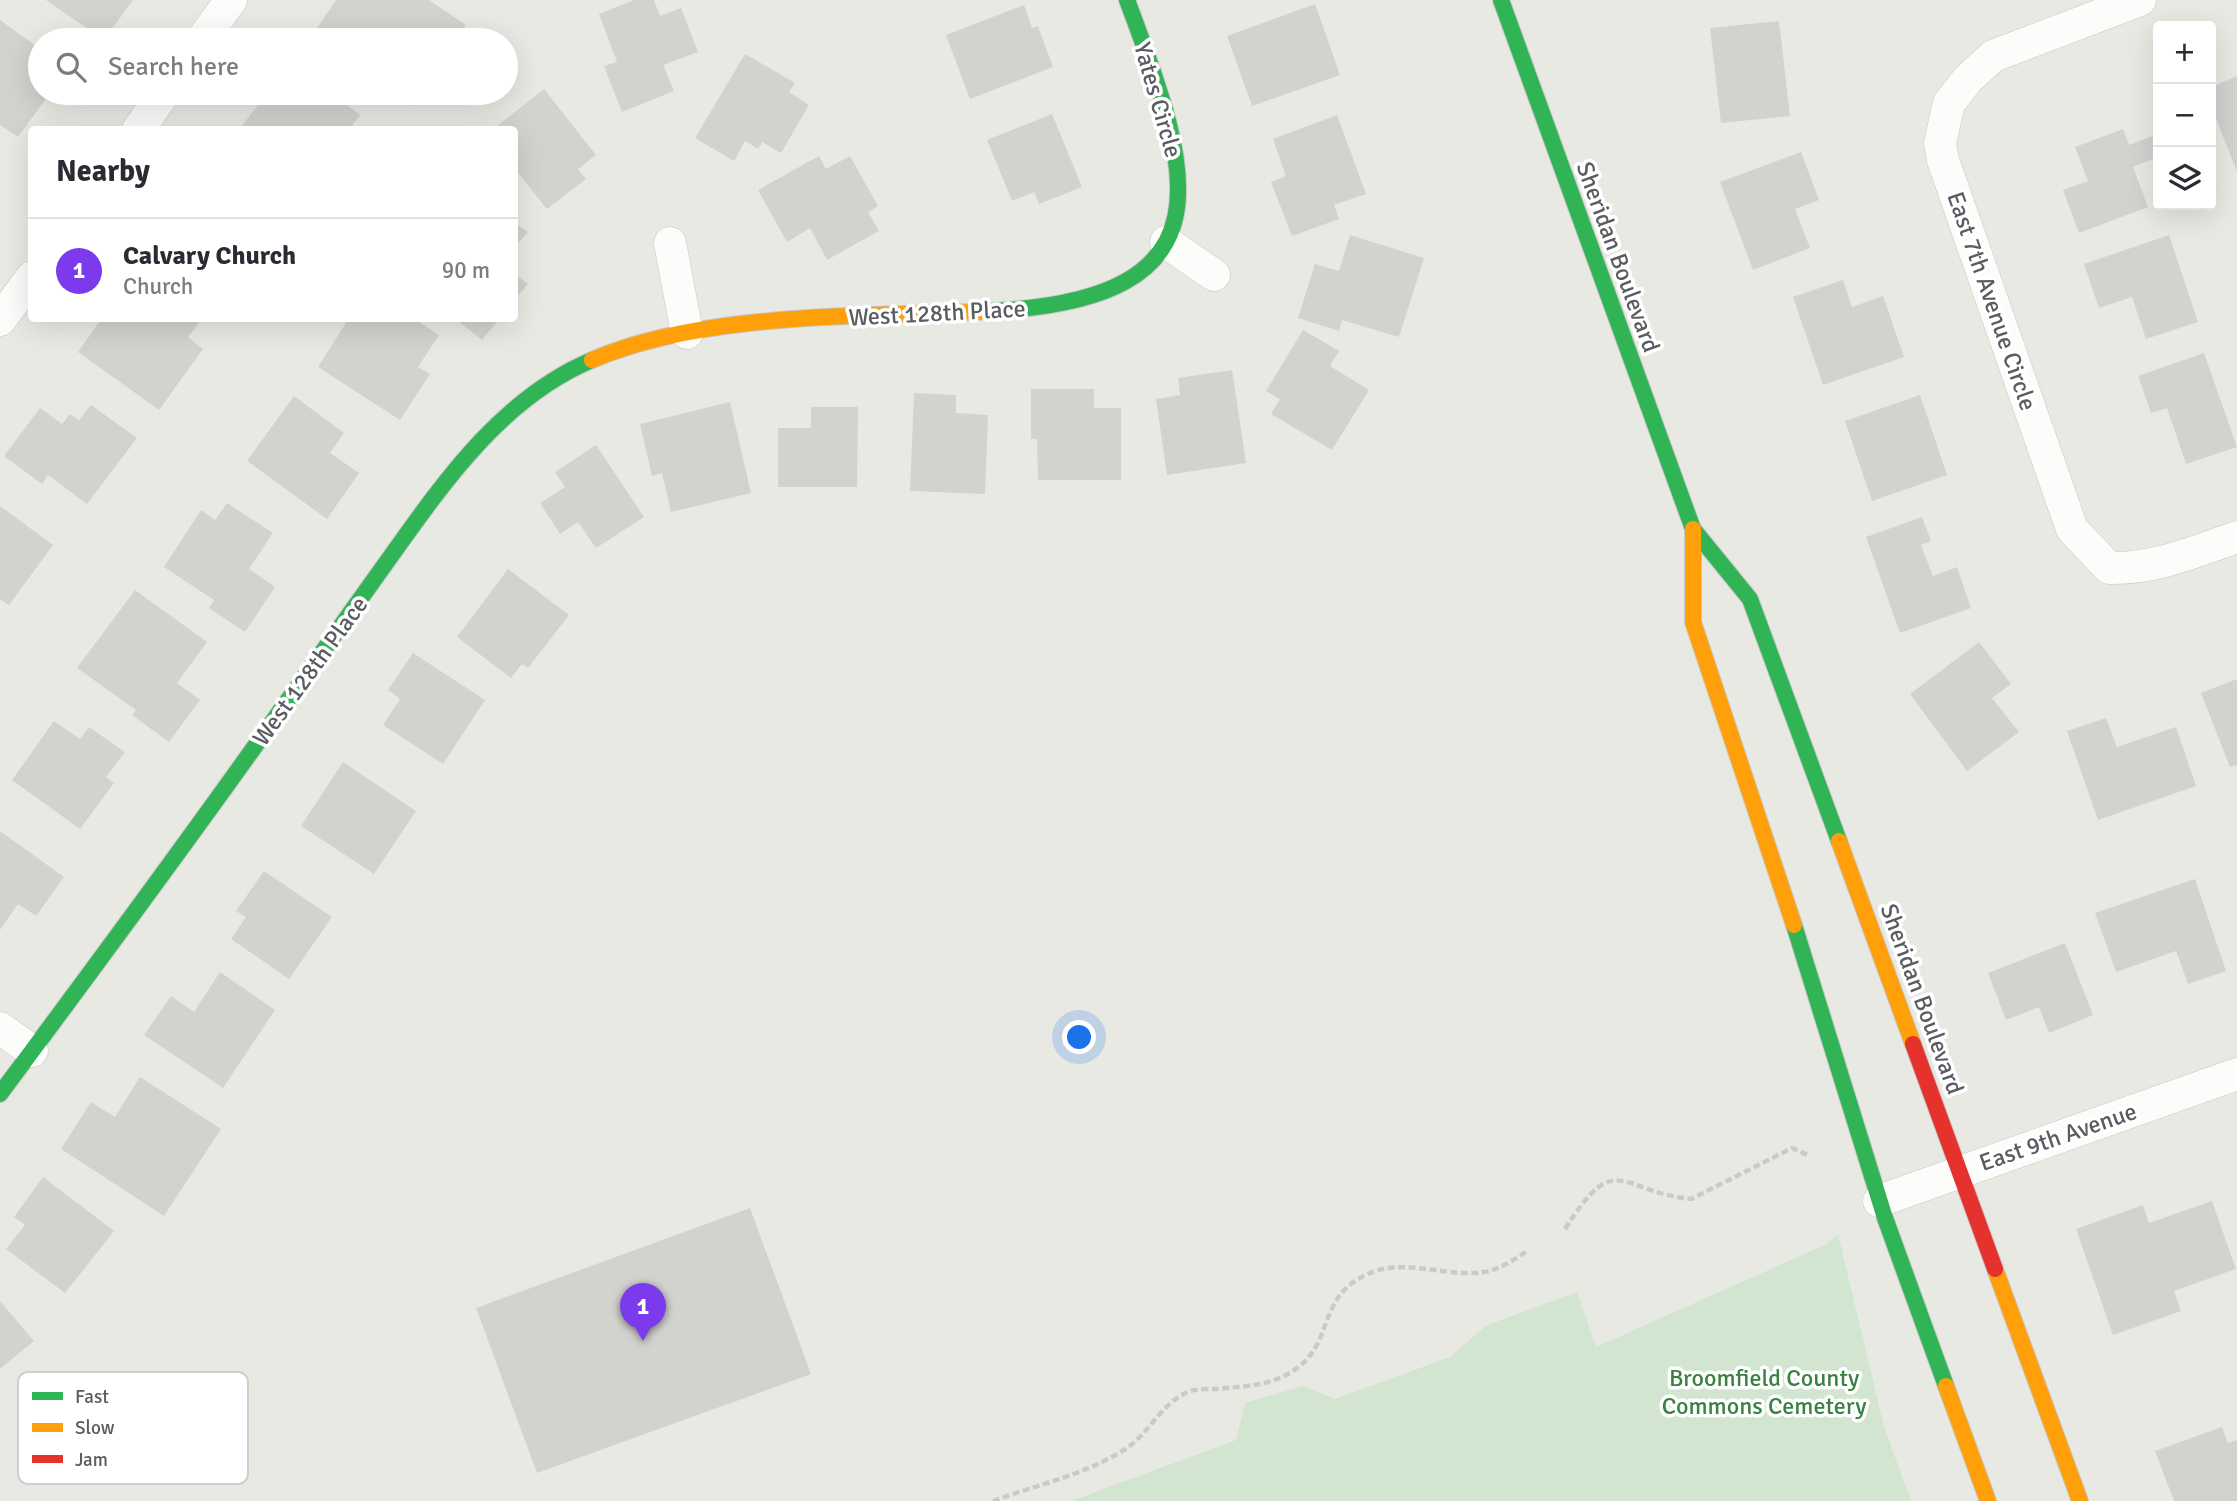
<!DOCTYPE html>
<meta charset="utf-8">
<style>
body{margin:0;font-family:Signika,sans-serif;background:#f2f2f3;color:#2b2b33}
.controls{position:absolute;right:21px;top:21px;display:grid;overflow:hidden;border-radius:7px;box-shadow:0 7px 28px #0002}
.controls button{width:63px;height:63px;display:grid;place-items:center;padding:0;border:0;border-bottom:2px solid #e1e1e2;background:#fff;color:#2b2b33;font:35px sans-serif}
.you{position:absolute;left:1080px;top:1038px;width:24px;height:24px;margin:-18px;border:5px solid #fff;border-radius:50%;background:#1a73e8;box-shadow:0 0 0 10px #1a73e833}
.badge{display:grid;place-items:center;width:46px;height:46px;border-radius:50%;background:#7c3aed;color:#fff;font-size:23px;font-weight:700}
.pin{position:absolute;translate:-50% -58px;filter:drop-shadow(0 2px 4px #0008)}
.pin::after{content:'';position:absolute;top:37px;width:24px;height:21px;background:inherit;clip-path:polygon(0 0,100% 0,50% 100%)}
.list{margin:0;padding:0;list-style:none}
h2{display:flex;justify-content:space-between;align-items:center;height:91px;margin:0;padding:0 28px;font-size:30px}
h2 small{font-size:23px;font-weight:400;color:#7c7c81}
.list li{display:grid;grid-template-columns:46px 1fr auto;gap:21px;align-items:center;box-sizing:border-box;height:105px;padding:0 28px;border-top:2px solid #e1e1e2}
.list b{display:block;font-size:26px;white-space:nowrap}
.list p{margin:0;font-size:23px;white-space:nowrap;color:#7c7c81}
.list em{font-size:23px;font-style:normal;color:#7c7c81}
.icon{flex:none;width:38px;height:38px;fill:none;stroke:currentColor;stroke-width:2;stroke-linecap:round;stroke-linejoin:round}
.map{position:relative;flex:none;width:2237px;height:1501px;overflow:hidden}
.search{position:absolute;background:#fff;box-shadow:0 7px 28px #0002;left:28px;top:28px;width:490px;height:77px;display:flex;align-items:center;gap:18px;box-sizing:border-box;padding:0 24px;border-radius:38px;color:#7c7c81;font-size:26px}
.panel{position:absolute;background:#fff;box-shadow:0 7px 28px #0002;left:28px;top:126px;width:490px;height:196px;border-radius:7px}
.map>svg:first-child{display:block}
.green{fill:#d1e5d1}
.building{fill:#d2d2cf}
.lines{fill:none;stroke-linecap:round;stroke-linejoin:round}
.street-casing{stroke:#c6c7c6;stroke-width:33}
.fast-casing{stroke:#c7c7c7;stroke-width:18}
.slow-casing{stroke:#c7c7c7;stroke-width:18}
.jam-casing{stroke:#c7c7c7;stroke-width:18}
.path{stroke:#c7cbc9;stroke-width:4.5;stroke-dasharray:7 3.5;stroke-linecap:butt}
.street{stroke:#fcfcfb;stroke-width:32}
.fast{stroke:#30b455;stroke-width:16}
.slow{stroke:#ff9f0a;stroke-width:16}
.jam{stroke:#e5322d;stroke-width:16}
.labels{text-anchor:middle;stroke-width:7;stroke-linejoin:round;paint-order:stroke}
.street-label{font-size:24px;fill:#595c61;stroke:#fff}
.park-label{font-size:24px;fill:#398141;stroke:#fff}
.key{fill:#fff;stroke:#cdced0;stroke-width:2}
.key-label{font-size:19px;fill:#595c61}
</style>
<div class="map">
<svg width="2237" height="1501" viewBox="0 0 2237 1501">
<rect width="100%" height="100%" fill="#e9e9e4"/>
<path class="green" d="M1838,1234L1884,1427L1911,1501H1071L1236,1440L1245,1403L1303,1386L1335,1399L1450,1357L1487,1325L1577,1292L1596,1347L1827,1244Z"/>
<path class="building" d="M46,0H133L104,40Z
M336,0H429L466,25L455,40H313L310,38Z
M634,0H654L660,16L681,8L698,52L663,65L674,91L622,112L604,66L617,62L599,14Z
M1315,4L1340,75L1252,106L1227,36Z
M1024,5L1032,28L1038,26L1053,67L970,99L946,35Z
M0,20L40,49V93H50L18,137L0,125Z
M1779,21L1790,116L1721,123L1710,28Z
M745,54L795,83L789,92L809,105L781,153L762,142L758,149L745,141L734,161L695,138Z
M2237,76V172L2211,106V87Z
M544,89L596,155L578,169L586,179L547,209L514,168V130H492Z
M287,93H331L360,115L349,130H239L266,94L279,103Z
M389,93H418L409,106Z
M1052,114L1082,187L1039,204L1034,192L1012,201L987,140Z
M1337,115L1366,194L1334,205L1339,219L1292,236L1271,182L1286,176L1273,139Z
M2123,129L2129,145L2155,135L2158,143V157L2133,167L2148,207L2079,233L2063,190L2088,181L2075,147Z
M1801,152L1819,200L1795,209L1810,248L1753,270L1720,182Z
M819,156L826,169L850,156L878,206L868,212L879,231L827,260L810,228L787,242L758,190Z
M514,222L528,232L514,248Z
M1350,235L1424,258L1399,337L1342,320L1339,331L1298,318L1315,264L1339,271Z
M2169,235L2198,322L2146,339L2132,297L2099,308L2084,264Z
M514,273L528,284L514,300Z
M1843,280L1852,307L1883,296L1904,357L1823,385L1793,297Z
M102,318L201,320L188,337L203,349L159,410L78,352Z
M349,318H413L439,335L418,367L430,374L400,420L318,367Z
M454,318H500L482,340Z
M1303,330L1339,351L1330,366L1369,390L1332,450L1271,414L1280,399L1266,391Z
M2204,353L2237,447L2186,464L2167,408L2151,413L2138,376Z
M1232,370L1246,463L1167,475L1156,399L1180,395L1178,378Z
M1031,389H1094V408H1121V480H1038L1037,439H1031Z
M914,393L956,395V413L988,415L985,494L910,491Z
M1920,395L1947,475L1872,501L1845,421Z
M294,396L344,433L330,453L359,473L327,519L247,461Z
M730,402L751,493L671,512L662,473L652,476L640,424Z
M91,405L137,438L87,504L48,475L42,484L4,456L40,408L62,424L70,414L79,420Z
M811,407H858L857,487H778V428H811Z
M596,445L644,517L596,548L578,522L560,534L540,503L565,487L555,472Z
M227,503L273,533L249,569L275,587L245,632L209,608L214,600L164,567L201,510L215,520Z
M0,506L53,545L9,605L0,599Z
M1922,517L1931,541L1921,545L1933,576L1957,567L1971,608L1900,633L1866,537Z
M508,569L569,615L528,668L522,664L511,678L457,637Z
M135,590L207,642L177,683L200,700L169,742L132,715L136,710L77,668Z
M1979,642L2011,684L1992,698L2019,732L1967,771L1910,694Z
M413,653L485,700L443,764L383,725L400,699L388,690Z
M2237,679V765L2230,767L2201,693Z
M2106,718L2117,747L2176,727L2196,786L2098,820L2067,731Z
M54,721L80,739L89,727L125,752L106,777L114,783L80,829L12,780Z
M343,762L416,811L374,874L301,826Z
M0,831L64,877L36,916L18,904L0,930Z
M264,871L332,917L289,979L231,939L246,917L236,911Z
M2195,879L2226,971L2188,984L2176,951L2116,972L2095,913Z
M2065,943L2093,1015L2049,1033L2039,1007L2006,1020L1988,973Z
M220,972L275,1010L223,1088L144,1035L171,996L194,1012Z
M140,1077L221,1129L164,1216L61,1149L91,1102L115,1117Z
M43,1177L114,1231L65,1293L6,1249L25,1225L14,1217Z
M2212,1201L2236,1269L2174,1291L2181,1311L2113,1335L2076,1229L2143,1205L2149,1223Z
M750,1208L811,1374L537,1473L476,1308Z
M0,1301L34,1341L0,1369Z
M2222,1427L2228,1443L2237,1440V1501H2174L2155,1451Z"/>
<g class="lines">
<defs>
<path id="street" d="M2140,0L1993,56L1968,79L1949,103L1940,143L1943,160L2072,529L2109,568C2155,569 2194,552 2237,537
M202,40L231,0
M138,130L164,93
M1166,242L1214,275
M670,243L687,333
M0,320L32,277
M0,1028L32,1051
M1879,1201L2237,1074"/>
<path id="fast" d="M1501,0L1693,529L1750,599L1839,841
M993,311C1235,298 1193,175 1127,0
M1794,925L1885,1218L1946,1386
M0,1094C85,980 170,865 253,749C294,692 335,635 376,577C436,494 495,401 592,360"/>
<path id="slow" d="M592,360C706,311 869,317 993,311
M1693,529V622L1794,925
M1839,841L1913,1044
M1995,1269L2080,1501
M1946,1386L1988,1501"/>
<path id="jam" d="M1913,1044L1995,1269"/>
</defs>
<use href="#street" class="street-casing"/>
<use href="#fast" class="fast-casing"/>
<use href="#slow" class="slow-casing"/>
<use href="#jam" class="jam-casing"/>
<path class="path" d="M1565,1229C1617,1147 1619,1192 1691,1199L1792,1148L1810,1156
M993,1501C1036,1485 1088,1474 1127,1448C1150,1432 1162,1402 1190,1391C1197,1389 1208,1389 1216,1389C1245,1386 1274,1386 1297,1368C1334,1342 1317,1296 1368,1274C1405,1257 1446,1278 1484,1272C1499,1270 1515,1259 1527,1251"/>
<use href="#street" class="street"/>
<use href="#fast" class="fast"/>
<use href="#slow" class="slow"/>
<use href="#jam" class="jam"/>
</g>
<g class="labels">
<g class="street-label">
<text transform="translate(1158 100) rotate(74)" y="8">Yates Circle</text>
<text transform="translate(1618 257) rotate(70)" y="8">Sheridan Boulevard</text>
<text transform="translate(1992 301) rotate(71)" y="8">East 7th Avenue Circle</text>
<text transform="translate(937 313) rotate(-3)" y="8">West 128th Place</text>
<text transform="translate(310 671) rotate(-54)" y="8">West 128th Place</text>
<text transform="translate(1922 999) rotate(70)" y="8">Sheridan Boulevard</text>
<text transform="translate(2058 1137) rotate(-19)" y="8">East 9th Avenue</text>
</g>
<g class="park-label">
<text x="1764" y="1386">Broomfield County<tspan x="1764" dy="28">Commons Cemetery</tspan></text>
</g>
</g>
<rect x="18" y="1372" width="230" height="112" rx="10" class="key"/>
<rect x="32" y="1392" width="31" height="8" fill="#30b455"/>
<rect x="32" y="1423" width="31" height="9" fill="#ff9f0a"/>
<rect x="32" y="1455" width="31" height="8" fill="#e5322d"/>
<g class="key-label">
<text x="75" y="1403">Fast</text>
<text x="75" y="1434">Slow</text>
<text x="75" y="1466">Jam</text>
</g>
</svg>
<div class="controls">
<button>+</button>
<button>−</button>
<button><svg class="icon" aria-label="layers" viewBox="0 0 24 24"><path d="M12 4l9 5-9 5-9-5zM3 14l9 5 9-5"/></svg></button>
</div>
<div class="you"></div>
<div class="pin badge" style="left:643px;top:1341px">1</div>
<div class="search"><svg class="icon" aria-label="search" viewBox="0 0 24 24"><circle cx="10" cy="10" r="6"/><path d="M15 15l6 6"/></svg>Search here</div>
<section class="panel">
<h2>Nearby<small></small></h2>
<ul class="list">
<li><span class="badge">1</span><div><b>Calvary Church</b><p>Church</p></div><em>90 m</em></li>
</ul>
</section>
</div>
